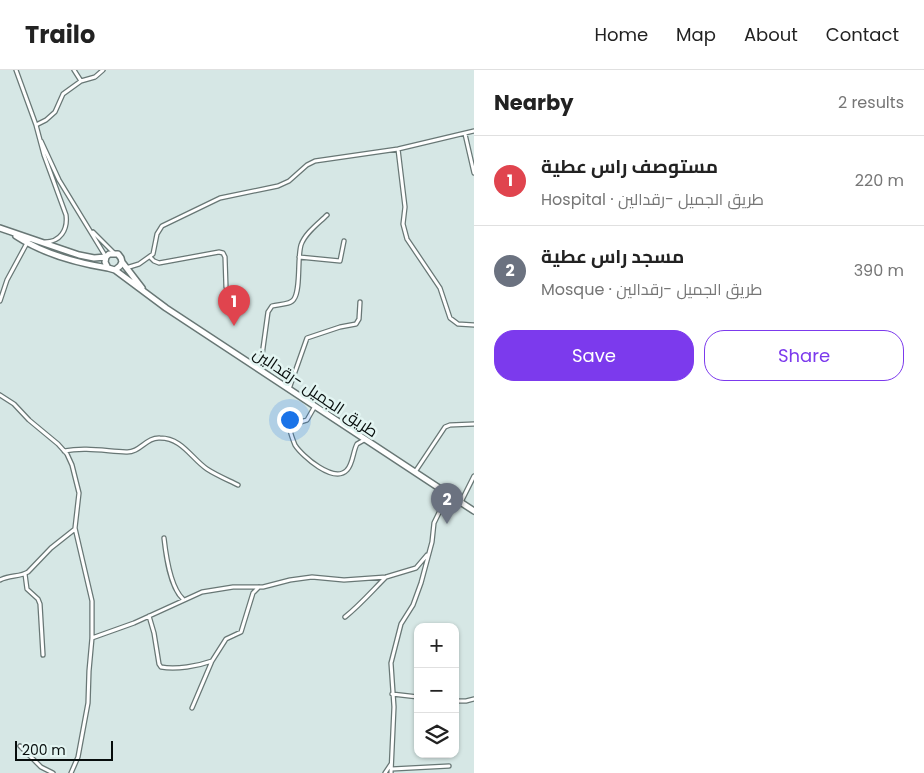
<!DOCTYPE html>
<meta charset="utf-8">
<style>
body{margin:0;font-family:Poppins,Cairo,sans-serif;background:#f2f2f2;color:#222}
.controls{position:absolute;right:15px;bottom:15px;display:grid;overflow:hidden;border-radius:10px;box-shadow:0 1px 4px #0004}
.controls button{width:45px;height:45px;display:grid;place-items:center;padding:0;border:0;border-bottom:1px solid #e0e0e0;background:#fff;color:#222;font:25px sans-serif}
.scale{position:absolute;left:15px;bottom:12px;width:98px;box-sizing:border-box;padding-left:5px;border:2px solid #070d0c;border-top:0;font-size:14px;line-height:18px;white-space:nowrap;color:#070d0c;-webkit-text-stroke:4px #e3f5f2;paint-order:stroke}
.you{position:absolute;left:289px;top:349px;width:18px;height:18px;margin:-12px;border:4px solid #fff;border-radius:50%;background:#1a73e8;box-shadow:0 0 0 8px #1a73e833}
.badge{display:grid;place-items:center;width:32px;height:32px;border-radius:50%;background:#7c3aed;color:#fff;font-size:16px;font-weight:700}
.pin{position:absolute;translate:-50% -41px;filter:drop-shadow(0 1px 2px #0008)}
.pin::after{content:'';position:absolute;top:26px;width:18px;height:15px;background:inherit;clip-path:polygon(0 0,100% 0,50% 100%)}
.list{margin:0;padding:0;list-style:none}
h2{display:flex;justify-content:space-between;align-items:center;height:65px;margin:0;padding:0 20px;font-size:21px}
h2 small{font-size:16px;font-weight:400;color:#767676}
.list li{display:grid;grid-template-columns:32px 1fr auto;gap:15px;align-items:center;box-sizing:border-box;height:90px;padding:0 20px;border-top:1px solid #e0e0e0}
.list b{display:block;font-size:19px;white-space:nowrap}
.list p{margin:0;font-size:16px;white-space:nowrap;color:#767676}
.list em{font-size:16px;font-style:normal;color:#767676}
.actions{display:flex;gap:10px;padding:15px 20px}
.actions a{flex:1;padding:11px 0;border:1px solid #7c3aed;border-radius:20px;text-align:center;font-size:18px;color:#7c3aed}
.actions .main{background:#7c3aed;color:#fff}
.icon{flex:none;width:28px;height:28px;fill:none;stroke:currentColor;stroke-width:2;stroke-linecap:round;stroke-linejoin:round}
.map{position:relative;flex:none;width:474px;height:703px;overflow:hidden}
header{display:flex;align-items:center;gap:30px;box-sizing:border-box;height:70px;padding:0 25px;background:#fff;border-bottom:1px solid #e0e0e0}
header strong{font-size:24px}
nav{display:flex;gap:28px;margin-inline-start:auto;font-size:18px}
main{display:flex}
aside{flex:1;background:#fff}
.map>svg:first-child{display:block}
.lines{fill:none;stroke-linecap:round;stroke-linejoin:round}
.minor-casing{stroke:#687775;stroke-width:5.5}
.primary-casing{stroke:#687775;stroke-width:8}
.minor{stroke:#fff;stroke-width:3}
.primary{stroke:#fff;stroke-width:5}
.labels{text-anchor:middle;stroke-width:5;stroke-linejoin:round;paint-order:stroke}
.street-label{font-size:16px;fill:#070d0c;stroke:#e3f5f2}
</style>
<header>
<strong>Trailo</strong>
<nav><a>Home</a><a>Map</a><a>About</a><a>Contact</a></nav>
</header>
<main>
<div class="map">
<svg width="474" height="703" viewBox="0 0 474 703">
<rect width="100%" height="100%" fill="#d6e7e5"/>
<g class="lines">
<defs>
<path id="minor" d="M16,0L36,55L44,85L66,145C68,160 60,172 45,172
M81,11L95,7L103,0
M36,55L46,50L55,42L63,24L81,11L74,0
M465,64L474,103
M41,71L59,110L106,187
M398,79L405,137L403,154L407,169L440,218L450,248L458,254L474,255
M93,162L114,183
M150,187L154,191L159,193L219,182L223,183L225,187L226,217
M299,187L340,191L344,171
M126,198L139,194L153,184L157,164L162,156L220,128L278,116L289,111L307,95L315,91L398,79L474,61
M0,231L7,210L27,173
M260,300L268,242L272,236C278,234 291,235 294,229C301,219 297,189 301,175C305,163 319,153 327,145
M289,319L307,268L340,257L356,254L359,249L360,232
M0,325L14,334L29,350L58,374L67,384L72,395L79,423L75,458L92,531V568L89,601L88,633L78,687L71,703
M315,336L307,350L294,354L290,360C291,365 293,370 295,375C302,386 334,414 347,400C353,394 353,381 357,374L364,370
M64,381C85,377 105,381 126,382C140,383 146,367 160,368C182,368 191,388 207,399C216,405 228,410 238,415
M415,402L445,357L450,355L474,354
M461,432L474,406
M164,468C166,486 170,517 183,529
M25,504L27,519L38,529L40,534L43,585
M0,510C9,505 20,507 28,502L51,478L75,459
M149,546L154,563L159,594L161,597C176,600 198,596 212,591
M345,547C360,535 372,521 386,507
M92,568L134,553L202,522L233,517H263L290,510L312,507L344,510L386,507L416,498L427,485
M392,624L418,627
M455,631H466L474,629
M192,638L212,591L226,569L241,562L253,523L259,517
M20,676L41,697L53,703
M392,699L449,696
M385,703L391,694
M391,703L394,637L391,593L401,554L413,535L421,513L432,472L434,453L448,424"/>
<path id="primary" d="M0,158L79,185L94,188L106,187
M16,166C42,183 77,193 108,198
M122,192L120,196L115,200L108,198L105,192L106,187L109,184H118L121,188L122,192L142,218
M115,200L166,238L474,441"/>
</defs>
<use href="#minor" class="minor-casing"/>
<use href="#primary" class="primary-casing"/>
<use href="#minor" class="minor"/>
<use href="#primary" class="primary"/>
</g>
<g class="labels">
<g class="street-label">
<text transform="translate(316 322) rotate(34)" y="6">طريق الجميل -رقدالين</text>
</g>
</g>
</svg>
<div class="controls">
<button>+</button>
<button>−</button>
<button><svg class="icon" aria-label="layers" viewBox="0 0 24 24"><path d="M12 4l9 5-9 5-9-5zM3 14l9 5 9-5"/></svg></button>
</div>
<div class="scale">200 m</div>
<div class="you"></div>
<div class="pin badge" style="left:234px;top:256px;background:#e0444e">1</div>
<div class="pin badge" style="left:447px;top:454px;background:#6b7280">2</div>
</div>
<aside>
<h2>Nearby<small>2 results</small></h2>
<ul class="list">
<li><span class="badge" style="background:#e0444e">1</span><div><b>مستوصف راس عطية</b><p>Hospital · طريق الجميل -رقدالين</p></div><em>220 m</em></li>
<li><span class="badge" style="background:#6b7280">2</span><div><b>مسجد راس عطية</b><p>Mosque · طريق الجميل -رقدالين</p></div><em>390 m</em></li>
</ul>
<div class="actions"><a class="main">Save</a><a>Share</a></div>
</aside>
</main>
